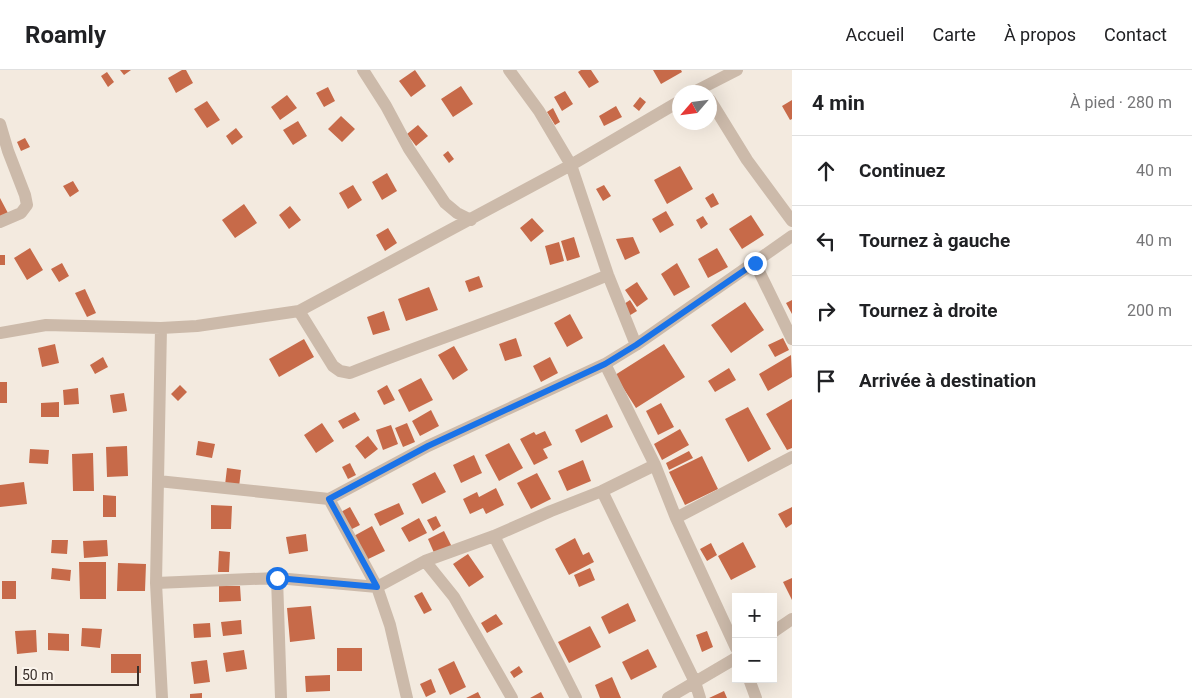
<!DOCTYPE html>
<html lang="fr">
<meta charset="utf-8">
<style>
body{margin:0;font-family:Roboto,sans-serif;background:#f6f6f6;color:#202124}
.controls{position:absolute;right:15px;bottom:15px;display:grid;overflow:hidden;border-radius:0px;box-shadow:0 5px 20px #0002}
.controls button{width:45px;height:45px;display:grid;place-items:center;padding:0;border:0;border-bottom:1px solid #e0e0e0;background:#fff;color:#202124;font:25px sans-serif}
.compass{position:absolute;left:672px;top:15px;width:45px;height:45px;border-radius:50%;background:#fff;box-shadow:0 5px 20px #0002;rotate:242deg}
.scale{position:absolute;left:15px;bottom:12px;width:124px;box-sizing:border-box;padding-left:5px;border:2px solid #392f2a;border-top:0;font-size:14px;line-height:18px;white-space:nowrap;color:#392f2a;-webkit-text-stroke:4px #faf4ec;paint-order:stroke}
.stop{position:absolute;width:15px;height:15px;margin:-11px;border:4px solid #1a73e8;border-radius:50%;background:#fff}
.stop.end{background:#1a73e8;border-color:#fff;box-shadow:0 1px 5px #0008}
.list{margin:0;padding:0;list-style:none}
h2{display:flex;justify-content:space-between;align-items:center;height:65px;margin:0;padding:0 20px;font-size:21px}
h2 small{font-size:16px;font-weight:400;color:#757577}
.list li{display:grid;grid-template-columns:32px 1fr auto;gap:15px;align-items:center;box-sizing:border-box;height:70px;padding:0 20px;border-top:1px solid #e0e0e0}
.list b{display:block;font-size:19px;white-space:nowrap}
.list em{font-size:16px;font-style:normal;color:#757577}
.icon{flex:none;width:28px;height:28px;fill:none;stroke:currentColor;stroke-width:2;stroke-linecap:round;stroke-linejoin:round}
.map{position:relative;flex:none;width:792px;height:628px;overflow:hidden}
header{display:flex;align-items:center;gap:30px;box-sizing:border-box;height:70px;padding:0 25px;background:#fff;border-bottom:1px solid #e0e0e0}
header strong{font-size:24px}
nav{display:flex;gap:28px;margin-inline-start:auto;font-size:18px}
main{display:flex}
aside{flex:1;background:#fff}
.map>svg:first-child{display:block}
.building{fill:#c76a49}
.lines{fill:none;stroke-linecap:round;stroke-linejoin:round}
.street{stroke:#ccbaaa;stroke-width:12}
.route{stroke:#1a73e8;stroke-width:6}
</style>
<header>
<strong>Roamly</strong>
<nav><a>Accueil</a><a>Carte</a><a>À propos</a><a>Contact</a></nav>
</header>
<main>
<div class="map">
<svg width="792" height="628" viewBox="0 0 792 628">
<rect width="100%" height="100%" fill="#f3eadf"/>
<path class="building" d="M120,0H131L124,5Z
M182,0H186L193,13L176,23L168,8Z
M415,0L426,16L411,27L399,11Z
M581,0H591L599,12L589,18L578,2Z
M653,0H681L682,2L661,14Z
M107,2L114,12L108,17L101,6Z
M461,16L473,34L453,47L441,29Z
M328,17L335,31L324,37L316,23Z
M565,21L573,34L562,41L554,27Z
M287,25L297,38L280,50L271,37Z
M640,27L646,32L639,41L633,36Z
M792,30V49L790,50L782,36Z
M207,31L220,50L207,58L194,39Z
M616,36L622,47L604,56L599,46Z
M553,38L560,52L555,55L547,42Z
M341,46L355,59L342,72L328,59Z
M298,51L307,66L293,75L283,60Z
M418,55L428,66L416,76L407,64Z
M236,58L243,67L232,75L226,66Z
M25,68L30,77L21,81L17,72Z
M448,81L454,89L449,93L443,85Z
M680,96L693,119L667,134L654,110Z
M387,103L397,121L382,130L372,112Z
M73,111L79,121L70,127L63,116Z
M353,115L362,130L348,139L339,123Z
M604,115L611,126L603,131L596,119Z
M713,123L719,134L711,138L705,128Z
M0,128L9,145L0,150Z
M244,134L257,153L235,168L222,150Z
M290,136L301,150L289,159L279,145Z
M666,141L674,155L660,163L652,149Z
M751,145L764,165L742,179L729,159Z
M703,146L708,154L701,159L696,150Z
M532,148L544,161L531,172L520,158Z
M388,158L397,173L385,181L376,165Z
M574,167L580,187L567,191L561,171Z
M633,167L640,183L625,190L616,169Z
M559,172L564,191L550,195L545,176Z
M30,178L43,200L27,210L14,188Z
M717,178L728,197L708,208L698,189Z
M0,185H5V195H0Z
M62,193L69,206L59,212L51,199Z
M677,193L690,217L674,226L661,204Z
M479,206L483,217L469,222L465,211Z
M637,212L648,229L637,237L625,220Z
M429,217L438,240L406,251L398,229Z
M85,219L96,243L87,247L75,223Z
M630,230L637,241L627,247L621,236Z
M792,230V244L786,233Z
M745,232L764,260L731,283L711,255Z
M384,241L390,260L373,265L367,247Z
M570,244L583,268L567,277L554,253Z
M516,268L522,286L505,291L499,274Z
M783,268L789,280L775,287L768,275Z
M304,269L314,287L279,307L269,289Z
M55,274L59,293L42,297L38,278Z
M664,274L685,307L636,338L615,305Z
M454,276L468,300L453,310L438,285Z
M791,285L792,307L768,321L759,304Z
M103,287L108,297L95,304L90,295Z
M550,287L558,303L541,312L533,296Z
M729,298L736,310L715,322L708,311Z
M421,308L433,330L409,342L398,320Z
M0,312H7V333H0Z
M180,315L187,322L178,331L171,324Z
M387,315L395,330L384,335L377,321Z
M78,318L79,334L64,335L63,320Z
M124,323L127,341L113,343L110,325Z
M792,329V378L787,380L766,344Z
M59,332V347H41V333Z
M661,333L674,357L658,365L646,341Z
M748,337L771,379L748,392L725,349Z
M431,340L439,356L420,366L412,351Z
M355,342L360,350L343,359L338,351Z
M607,344L613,357L581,373L575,360Z
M322,353L334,371L316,383L304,365Z
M407,353L415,372L403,377L395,358Z
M391,355L398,374L383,380L376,360Z
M680,359L689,375L662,390L654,374Z
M545,361L552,375L543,379L548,388L534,395L520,369L534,362L536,365Z
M368,366L378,379L365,389L355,376Z
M198,371L215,374L212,388L196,385Z
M509,373L523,398L499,411L485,385Z
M127,376L128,406L107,407L106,377Z
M30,379L49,380L48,394L29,393Z
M689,381L693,388L669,400L666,393Z
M93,383L94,421H73L72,384Z
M474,385L482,403L461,413L453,395Z
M702,386L718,419L685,435L669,402Z
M583,390L591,411L567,421L558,401Z
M350,393L356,405L348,409L342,397Z
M227,398L241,400L239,417L225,415Z
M435,402L446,422L422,434L412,414Z
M537,403L551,429L531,439L517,413Z
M24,412L27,434L0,437V415Z
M496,418L504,435L486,444L483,438L470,444L463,429L477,422L479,427Z
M103,425L116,426V447H103Z
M399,433L404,444L380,456L374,444Z
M211,435L232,436L231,459H211Z
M350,437L360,455L348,461L339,443Z
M792,437V454L786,458L778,444Z
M436,446L441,456L433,461L427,450Z
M419,448L427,463L409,472L401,458Z
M372,456L385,481L364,491L352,467Z
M444,461L452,477L435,485L428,469Z
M306,464L308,481L289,484L286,467Z
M575,468L583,485L589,482L594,492L569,505L555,479Z
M52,470H68L67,484L51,483Z
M107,470L108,486L84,488L83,471Z
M743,472L756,497L731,510L718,486Z
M711,473L717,485L707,491L700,479Z
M219,481L230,482L229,502H218Z
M468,484L484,507L469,517L453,494Z
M79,492H106V529H80Z
M118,493L146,494L145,521H117Z
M52,498L71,500L70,511L51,509Z
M590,498L595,510L579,517L574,505Z
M792,508V530L783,512Z
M2,511H16V529H2Z
M219,516H240L241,531L219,532Z
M422,522L432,540L424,544L414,526Z
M628,533L636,551L609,564L601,547Z
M311,536L315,569L290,572L287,538Z
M496,544L503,554L487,563L481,553Z
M241,550L242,564L223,566L221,552Z
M210,553L211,567L194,568L193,554Z
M590,556L601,577L569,593L558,572Z
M82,558L102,559L100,578L81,576Z
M36,560L37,582L17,584L15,561Z
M707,561L713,577L702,582L696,565Z
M48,563L69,564V581L48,580Z
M337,578H362V601H337Z
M648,579L657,597L631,610L622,592Z
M244,580L247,599L226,602L223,583Z
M111,584H141V603H111Z
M207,590L210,612L194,614L191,592Z
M454,591L466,617L450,625L438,599Z
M519,596L523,602L514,608L510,602Z
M330,605V621L306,622L305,606Z
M612,607L621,628H600L595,615Z
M431,609L436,622L426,627L420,614Z
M724,621L727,628H709Z
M478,622L481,628H466Z
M541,622L544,628H530Z
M202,623V628H190V624Z"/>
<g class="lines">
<path class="street" d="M363,0L386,36L409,79L445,133L457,143L471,150
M509,0L539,41L571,95L608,205L636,275
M694,22L737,0
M710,30L747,90L792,151
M0,54L8,81L25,125L27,135L21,143L0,152
M755,193L792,269
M299,241L333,296L340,301L350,303C436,269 523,241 608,205
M161,258L156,513L162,628
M0,263L46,255L161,258L197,256L299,241L571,95L680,31
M605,294L655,395L676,448L736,578
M158,411L329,429L428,376L605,294L636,275L792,166
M602,421L695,612L700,628
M329,429L377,517L390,555L407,628
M676,448L792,387
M494,466L576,628
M425,491L454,527L512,628
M277,508L281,628
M156,513L277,508L377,517L425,491L494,466L551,441L602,421L655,395
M773,562L792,549
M749,609L756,628
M668,628L736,588"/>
</g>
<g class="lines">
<path class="route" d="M277,508L377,517L329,429L428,376L605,294L636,275L755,193"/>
</g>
</svg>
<div class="controls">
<button>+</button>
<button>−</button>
</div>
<svg class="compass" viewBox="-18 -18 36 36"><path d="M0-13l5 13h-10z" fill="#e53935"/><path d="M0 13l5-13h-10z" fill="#757577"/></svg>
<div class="scale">50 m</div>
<div class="stop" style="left:277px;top:508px"></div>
<div class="stop end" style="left:755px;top:193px"></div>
</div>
<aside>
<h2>4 min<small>À pied · 280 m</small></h2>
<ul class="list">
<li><svg class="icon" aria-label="ahead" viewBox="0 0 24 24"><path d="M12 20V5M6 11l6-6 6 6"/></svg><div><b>Continuez</b></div><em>40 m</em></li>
<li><svg class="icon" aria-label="left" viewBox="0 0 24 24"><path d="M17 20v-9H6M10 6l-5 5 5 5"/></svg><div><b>Tournez à gauche</b></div><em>40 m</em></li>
<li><svg class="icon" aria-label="right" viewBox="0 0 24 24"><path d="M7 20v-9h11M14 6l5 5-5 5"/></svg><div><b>Tournez à droite</b></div><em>200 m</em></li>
<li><svg class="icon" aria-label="arrive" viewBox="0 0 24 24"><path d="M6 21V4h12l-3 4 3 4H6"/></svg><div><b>Arrivée à destination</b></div></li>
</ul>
</aside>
</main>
